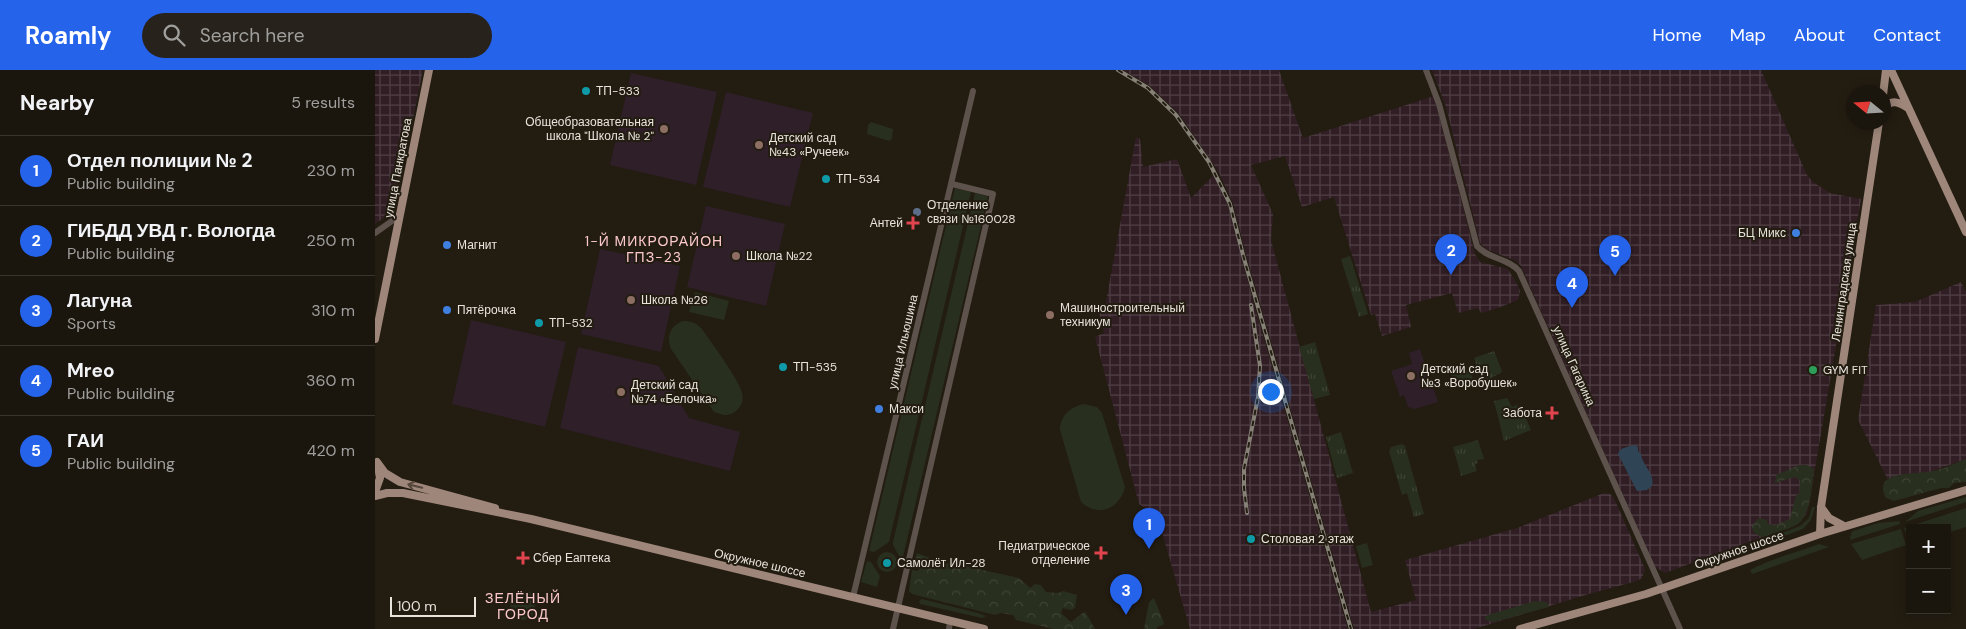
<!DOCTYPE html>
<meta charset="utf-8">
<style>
body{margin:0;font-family:"DM Sans",sans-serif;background:#27221b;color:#f1f3f6}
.controls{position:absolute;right:15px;bottom:15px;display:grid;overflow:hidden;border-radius:0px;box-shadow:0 2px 12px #0003}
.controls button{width:45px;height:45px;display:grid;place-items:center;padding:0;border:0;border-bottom:1px solid #38342e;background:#1a150d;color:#f1f3f6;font:25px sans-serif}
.compass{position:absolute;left:1471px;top:15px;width:45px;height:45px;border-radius:50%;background:#1a150d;box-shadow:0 2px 12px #0003;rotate:288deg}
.scale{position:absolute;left:15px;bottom:12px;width:86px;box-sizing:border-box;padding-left:5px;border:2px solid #e8e4dc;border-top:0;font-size:14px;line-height:18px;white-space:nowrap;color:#e8e4dc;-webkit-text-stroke:4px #231c11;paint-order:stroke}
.you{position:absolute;left:895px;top:321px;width:18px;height:18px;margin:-12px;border:4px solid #fff;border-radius:50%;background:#1a73e8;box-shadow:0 0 0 8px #1a73e833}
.badge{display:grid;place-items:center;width:32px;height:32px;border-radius:50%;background:#2563eb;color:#fff;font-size:16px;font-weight:700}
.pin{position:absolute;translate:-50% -41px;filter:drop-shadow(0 1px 2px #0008)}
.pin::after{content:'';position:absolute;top:26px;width:18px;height:15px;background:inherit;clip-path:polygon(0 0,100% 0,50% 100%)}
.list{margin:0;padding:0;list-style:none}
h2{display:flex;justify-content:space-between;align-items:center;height:65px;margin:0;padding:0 20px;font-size:21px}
h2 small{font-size:16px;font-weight:400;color:#9f9f9d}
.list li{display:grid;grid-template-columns:32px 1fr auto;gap:15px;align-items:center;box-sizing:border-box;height:70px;padding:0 20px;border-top:1px solid #38342e}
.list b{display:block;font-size:19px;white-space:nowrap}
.list p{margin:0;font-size:16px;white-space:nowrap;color:#9f9f9d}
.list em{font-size:16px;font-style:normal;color:#9f9f9d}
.icon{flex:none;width:28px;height:28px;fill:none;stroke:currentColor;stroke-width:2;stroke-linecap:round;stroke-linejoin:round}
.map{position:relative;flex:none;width:1591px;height:559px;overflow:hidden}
header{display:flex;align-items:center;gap:30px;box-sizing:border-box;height:70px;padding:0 25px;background:#2563eb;color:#fff}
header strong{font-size:24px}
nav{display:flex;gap:28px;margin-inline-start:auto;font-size:18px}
.search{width:350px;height:45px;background:#27221b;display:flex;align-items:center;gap:12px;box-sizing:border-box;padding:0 18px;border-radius:28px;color:#9f9f9d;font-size:19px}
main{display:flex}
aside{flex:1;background:#1a150d}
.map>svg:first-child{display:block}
.industrial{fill:url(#industrial-grid)}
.education{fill:#2f1f29}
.grass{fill:#292f1e}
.forest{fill:url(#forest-crowns)}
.park{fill:url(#park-tufts)}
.water{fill:#2f4556}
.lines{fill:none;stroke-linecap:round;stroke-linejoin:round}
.minor{stroke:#5e524c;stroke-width:6}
.major{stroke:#9e867a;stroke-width:8}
.rail-casing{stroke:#868177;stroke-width:4}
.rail{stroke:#231c11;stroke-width:2;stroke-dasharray:5.5;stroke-linecap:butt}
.oneway{stroke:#54463b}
.culture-dot{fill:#0f9aa8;stroke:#231c11;stroke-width:2}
.education-dot{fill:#8d6e63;stroke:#231c11;stroke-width:2}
.service-dot{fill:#5c6f8a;stroke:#231c11;stroke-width:2}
.health-dot{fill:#e0444e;stroke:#231c11;stroke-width:2}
.shop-dot{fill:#3f7fe0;stroke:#231c11;stroke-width:2}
.leisure-dot{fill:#2e9e5b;stroke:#231c11;stroke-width:2}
.labels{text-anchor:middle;stroke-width:4;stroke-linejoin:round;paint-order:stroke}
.poi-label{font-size:12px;fill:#e8e4dc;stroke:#231c11;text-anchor:start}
.street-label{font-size:12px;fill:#e8e4dc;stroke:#231c11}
.neighbourhood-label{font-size:14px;letter-spacing:1px;fill:#fcc8ce;stroke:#231c11}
</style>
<header>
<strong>Roamly</strong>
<div class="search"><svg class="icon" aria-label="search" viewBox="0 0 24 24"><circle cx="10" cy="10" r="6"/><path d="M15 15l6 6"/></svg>Search here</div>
<nav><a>Home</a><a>Map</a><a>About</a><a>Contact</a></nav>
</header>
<main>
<aside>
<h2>Nearby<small>5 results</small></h2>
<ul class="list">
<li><span class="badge">1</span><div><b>Отдел полиции № 2</b><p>Public building</p></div><em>230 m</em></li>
<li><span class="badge">2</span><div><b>ГИБДД УВД г. Вологда</b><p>Public building</p></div><em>250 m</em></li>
<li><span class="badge">3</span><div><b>Лагуна</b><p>Sports</p></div><em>310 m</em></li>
<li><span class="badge">4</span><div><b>Mreo</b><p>Public building</p></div><em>360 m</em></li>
<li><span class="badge">5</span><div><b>ГАИ</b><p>Public building</p></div><em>420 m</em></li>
</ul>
</aside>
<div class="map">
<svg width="1591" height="559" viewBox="0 0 1591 559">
<defs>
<pattern id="industrial-grid" width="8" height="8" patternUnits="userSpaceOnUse" patternTransform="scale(1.25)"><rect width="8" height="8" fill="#311e25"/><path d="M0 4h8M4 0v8" fill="none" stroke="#4f3f44"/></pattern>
<pattern id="forest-crowns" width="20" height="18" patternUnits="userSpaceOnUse" patternTransform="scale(1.25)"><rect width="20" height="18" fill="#292f1e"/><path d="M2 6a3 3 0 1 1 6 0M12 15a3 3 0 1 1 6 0" fill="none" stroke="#3e4333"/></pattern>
<pattern id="park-tufts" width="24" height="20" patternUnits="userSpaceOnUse" patternTransform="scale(1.25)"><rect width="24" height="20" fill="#292f1e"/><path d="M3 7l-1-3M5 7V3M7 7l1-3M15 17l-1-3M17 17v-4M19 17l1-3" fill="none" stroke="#3e4333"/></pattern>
</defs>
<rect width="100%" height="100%" fill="#231c11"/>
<path class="industrial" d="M0,0H48L19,141L0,154Z
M748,0H904L928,68L1059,26L1100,184L1105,192L1133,199L1143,216L1145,221L1143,230L1123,238L1106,243L1103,238L1083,243L1077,223L1031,235L1036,257L1007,266L1000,244L996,245L959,127L927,137L910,86L876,95L898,144L896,170L996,542L1041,530L1030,490L1142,458L1229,423L1235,424L1239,428L1270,499L1267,508L1262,511L1214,524L1099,559H979L871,185L858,133L843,101L804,44L775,16Z
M1057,0H1386L1432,105L1438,112L1455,123L1486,129L1435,428L1432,443L1423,454L1298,500L1290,503L1280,497L1146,196L1141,191L1111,179L1105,173L1071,37Z
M761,67L765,69L768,97L802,89L816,128L839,105L853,135L879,234L973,559H815L782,445L764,434L720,267L729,263L723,238L730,237Z
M1586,212L1591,222V389L1516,416L1483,350L1501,235L1540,232Z"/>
<path class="education" d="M256,3L342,22L321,115L235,95Z
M351,22L438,43L415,137L328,117Z
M331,136L410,154L391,236L312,217Z
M225,179L305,196L286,282L206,264Z
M96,250L191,272L170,357L77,334Z
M203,277L284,296L314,348L365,362L355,401L185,358Z
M1045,279L1063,332L1040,339L1033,337L1029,325L1025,327L1016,301L1037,294L1034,283Z"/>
<path class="grass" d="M496,52L518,59L517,69L514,71L492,64L493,55Z
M580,118L596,122L514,472L499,482L494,481Z
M600,123L613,126L527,491L518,475V472Z
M320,222L354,231L349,250L314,242Z
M308,251C317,251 321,253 327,259C336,272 365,311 367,323C369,330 366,337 361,341C354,347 347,345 339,342L296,279C291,266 295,256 308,251Z
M1095,300L1099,312L1079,318L1075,306Z
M709,334L722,337L727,343L750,417C745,439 723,448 706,432L685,360C685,345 696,337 709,334Z
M1591,427V432L1530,452L1543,441Z
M1437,437H1440L1436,450L1428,459L1368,481L1366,479L1425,456L1434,448Z
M1591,438V457L1572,463V458H1535V474L1529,458Z
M1525,451V454L1475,470L1476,463L1478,461L1503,453Z
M1526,459L1531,475L1487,490L1476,474Z
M992,473L998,495L987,498L981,476Z
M1444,474L1454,477L1377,504L1375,500C1397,488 1420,483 1444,474Z
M502 492a10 10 0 1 1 20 0a10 10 0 1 1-20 0Z
M492,491L496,492L505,506L502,517L486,512Z
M547,529L603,543L611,546L607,548L545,534L544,531Z
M1160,531L1172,532L1174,537L1119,552L1110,550V547L1113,545Z"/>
<path class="forest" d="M1591,389V412L1579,413L1574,418H1566L1519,431L1511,428C1496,399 1542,405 1558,401C1569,399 1580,393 1591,389Z
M1424,395H1432L1439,399C1437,414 1436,447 1421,455C1412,460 1398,463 1387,467C1381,465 1377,462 1377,456L1384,448L1392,450L1393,454L1400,455L1415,449L1421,425L1424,424L1425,410L1420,407L1400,413L1401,405Z
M542,483L570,494L581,492L594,497L644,508L655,518L660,514L666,515L671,522L683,523L688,521L702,525L700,538L696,540L688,538L686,543L696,552L709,542L711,543L720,559H679L641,550L638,545L626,543L620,545L537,524L534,521L537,500L543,501L545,497L539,494Z
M779,528L789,553L788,555L782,557V559H769L774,532Z"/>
<path class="park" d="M975,186L993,244L984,247L966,189Z
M940,272L955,325L939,329L924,277Z
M1119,281L1127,301L1126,303L1107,312L1099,288Z
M1132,328L1137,337L1142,335L1143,338L1146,337L1156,360L1129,371L1119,331Z
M966,362L978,403L962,408L951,367Z
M1103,370L1109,389L1102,390L1103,393L1100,394L1102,401L1086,406L1078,377Z
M1027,374L1030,376L1049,444L1039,447L1032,423L1027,425L1014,381L1016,377Z
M144,521L155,522L162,530L157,547L148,550L141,549L134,541L138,525Z"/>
<path class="water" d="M1259,375L1263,377V381L1266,384C1267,395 1280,403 1277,416L1272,420L1262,421L1243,384C1245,377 1253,377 1259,375Z"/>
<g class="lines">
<path class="minor" d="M1051,0L1064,34L1102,176C1113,189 1133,188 1144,201L1305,559
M0,163L24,146
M478,527L598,21
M518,559L618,124L577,114
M574,559L575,551"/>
<path class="major" d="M1516,0L1591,162
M1508,25L1511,0
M1508,38C1517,29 1524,32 1533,38
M0,269L54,0
M2,392L10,403L25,412L120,438
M0,422L5,408L3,397
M0,426L12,423H28L156,449L609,559
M1446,437L1454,448L1469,456
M1445,464L1446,437L1504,52
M1145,559L1271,524L1445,464L1591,420"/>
<defs>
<path id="rail" d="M743,0L773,18L801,45L834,92L855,134L868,185L976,559
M872,443L869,418V399L883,327L885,296L876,235"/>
</defs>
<use href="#rail" class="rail-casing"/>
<use href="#rail" class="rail"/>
</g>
<defs><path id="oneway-shaft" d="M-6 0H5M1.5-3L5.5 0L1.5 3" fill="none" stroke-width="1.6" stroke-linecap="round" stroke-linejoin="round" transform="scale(1.25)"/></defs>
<use class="oneway" href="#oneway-shaft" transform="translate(40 416) rotate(-166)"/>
<g class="culture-dot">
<circle cx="211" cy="21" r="5"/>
<circle cx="451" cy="109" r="5"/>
<circle cx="164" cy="253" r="5"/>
<circle cx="408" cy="297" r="5"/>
<circle cx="876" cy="469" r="5"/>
<circle cx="512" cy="493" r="5"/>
</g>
<g class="education-dot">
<circle cx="289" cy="59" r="5"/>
<circle cx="384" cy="75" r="5"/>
<circle cx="361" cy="186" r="5"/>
<circle cx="256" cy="230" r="5"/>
<circle cx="675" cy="245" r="5"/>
<circle cx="1036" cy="306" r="5"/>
<circle cx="246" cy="322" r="5"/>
</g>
<circle class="service-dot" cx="542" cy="142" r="5"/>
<g class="health-dot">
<path d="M535.5 145.5h5v5h5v5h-5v5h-5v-5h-5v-5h5z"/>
<path d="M1174.5 335.5h5v5h5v5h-5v5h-5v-5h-5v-5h5z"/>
<path d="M723.5 475.5h5v5h5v5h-5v5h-5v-5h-5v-5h5z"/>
<path d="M145.5 480.5h5v5h5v5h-5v5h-5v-5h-5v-5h5z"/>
</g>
<g class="shop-dot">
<circle cx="1421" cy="163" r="5"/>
<circle cx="72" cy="175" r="5"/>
<circle cx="72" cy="240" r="5"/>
<circle cx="504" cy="339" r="5"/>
</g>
<circle class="leisure-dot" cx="1438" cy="300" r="5"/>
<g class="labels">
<g class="poi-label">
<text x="221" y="25">ТП-533</text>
<text x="279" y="56" text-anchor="end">Общеобразовательная<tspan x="279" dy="14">школа "Школа № 2"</tspan></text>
<text x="394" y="72">Детский сад<tspan x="394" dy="14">№43 «Ручеек»</tspan></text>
<text x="461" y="113">ТП-534</text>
<text x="552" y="139">Отделение<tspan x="552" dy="14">связи №160028</tspan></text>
<text x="528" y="157" text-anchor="end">Антей</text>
<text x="1411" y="167" text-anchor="end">БЦ Микс</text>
<text x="82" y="179">Магнит</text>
<text x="371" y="190">Школа №22</text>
<text x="266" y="234">Школа №26</text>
<text x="685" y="242">Машиностроительный<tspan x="685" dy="14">техникум</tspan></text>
<text x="82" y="244">Пятёрочка</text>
<text x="174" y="257">ТП-532</text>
<text x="418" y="301">ТП-535</text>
<text x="1046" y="303">Детский сад<tspan x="1046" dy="14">№3 «Воробушек»</tspan></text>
<text x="1448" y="304">GYM FIT</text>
<text x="256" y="319">Детский сад<tspan x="256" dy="14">№74 «Белочка»</tspan></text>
<text x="514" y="343">Макси</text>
<text x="1167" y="347" text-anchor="end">Забота</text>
<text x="886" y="473">Столовая 2 этаж</text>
<text x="715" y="480" text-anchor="end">Педиатрическое<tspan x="715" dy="14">отделение</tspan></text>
<text x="158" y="492">Сбер Еаптека</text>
<text x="522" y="497">Самолёт Ил-28</text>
</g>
<g class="street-label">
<text transform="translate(23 98) rotate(-79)" y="4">улица Панкратова</text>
<text transform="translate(1469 212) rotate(-82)" y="4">Ленинградская улица</text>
<text transform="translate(528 272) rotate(-77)" y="4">улица Ильюшина</text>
<text transform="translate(1199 296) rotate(66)" y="4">улица Гагарина</text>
<text transform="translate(1364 480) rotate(-19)" y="4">Окружное шоссе</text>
<text transform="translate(385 493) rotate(13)" y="4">Окружное шоссе</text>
</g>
<g class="neighbourhood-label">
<text x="279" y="176">1-Й МИКРОРАЙОН<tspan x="279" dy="16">ГПЗ-23</tspan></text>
<text x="148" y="533">ЗЕЛЁНЫЙ<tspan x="148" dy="16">ГОРОД</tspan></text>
</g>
</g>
</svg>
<div class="controls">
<button>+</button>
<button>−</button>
</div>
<svg class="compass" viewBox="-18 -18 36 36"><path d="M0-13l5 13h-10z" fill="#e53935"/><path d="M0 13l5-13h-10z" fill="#9f9f9d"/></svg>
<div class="scale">100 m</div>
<div class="you"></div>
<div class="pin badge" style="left:774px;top:479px">1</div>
<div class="pin badge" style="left:1076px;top:205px">2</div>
<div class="pin badge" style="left:751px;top:545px">3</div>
<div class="pin badge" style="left:1197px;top:238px">4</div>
<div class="pin badge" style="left:1240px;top:206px">5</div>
</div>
</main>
